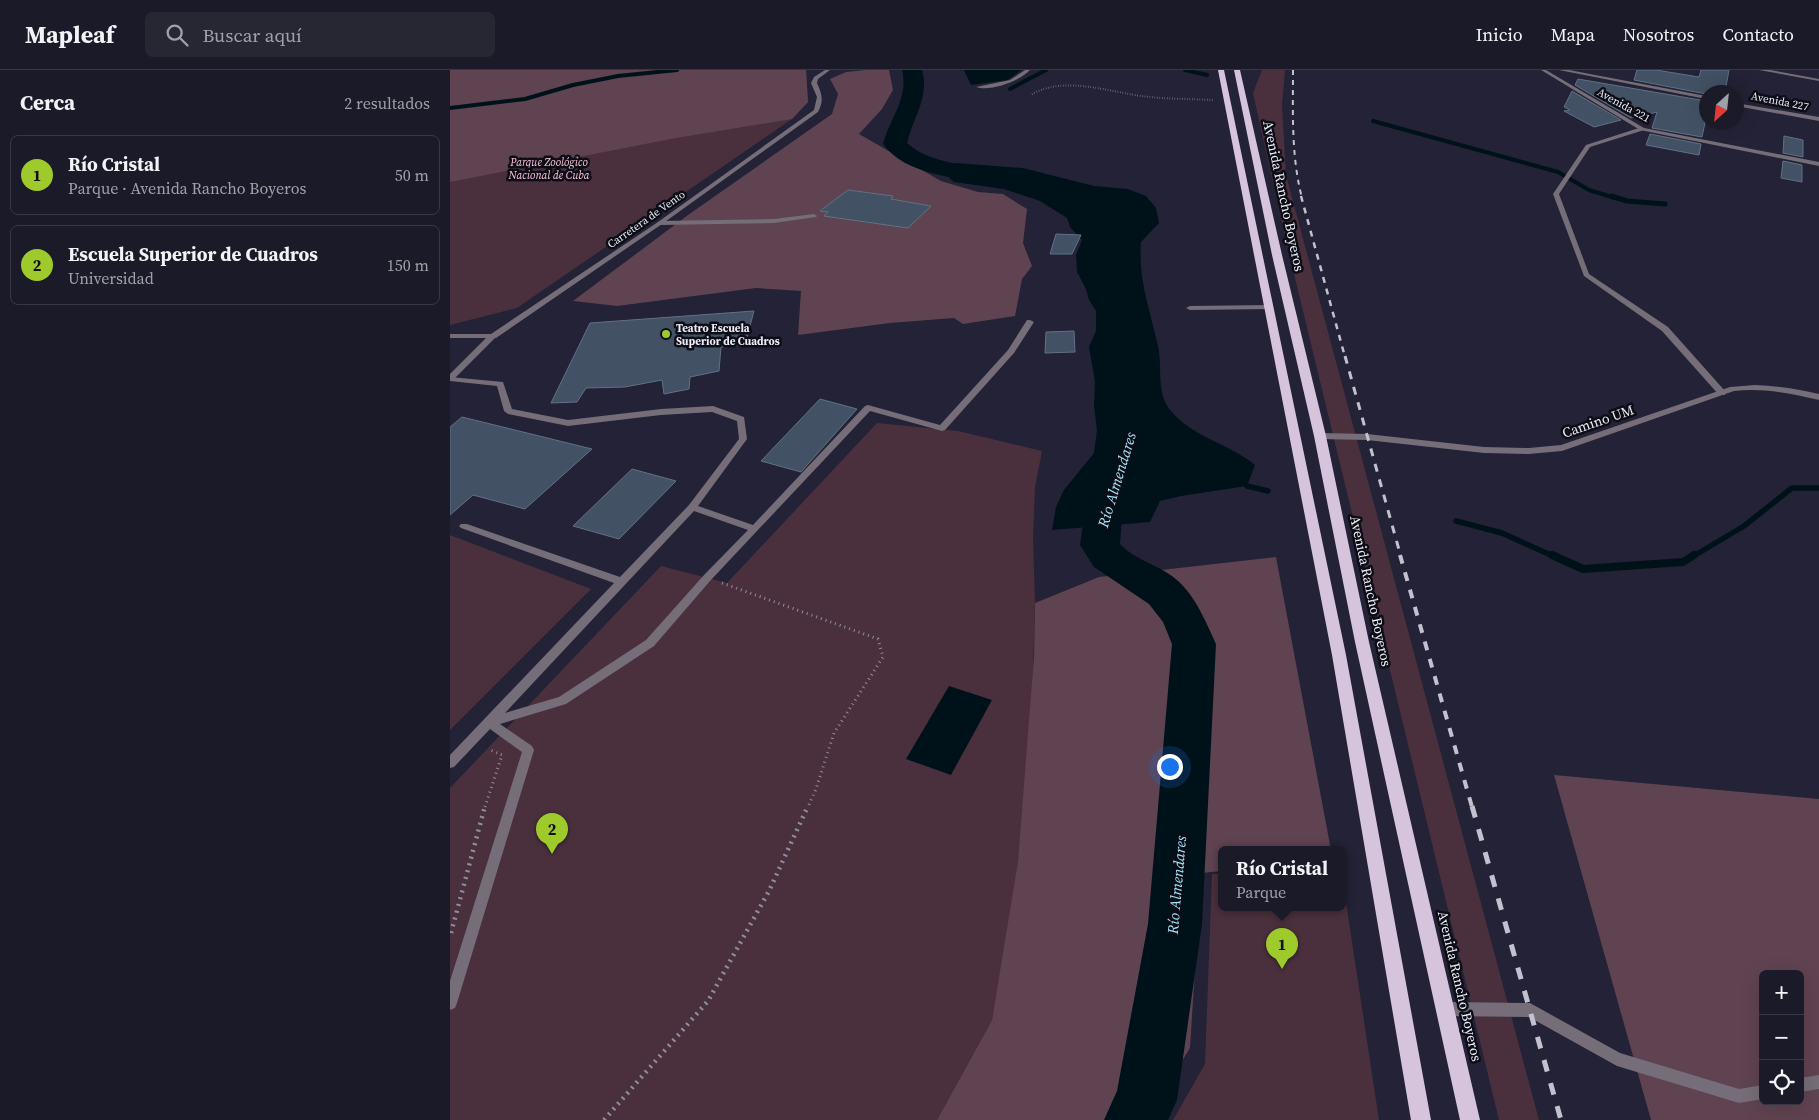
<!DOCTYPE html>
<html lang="es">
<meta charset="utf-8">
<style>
body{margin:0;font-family:"Source Serif 4",serif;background:#272734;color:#f1f3f6}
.controls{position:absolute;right:15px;bottom:15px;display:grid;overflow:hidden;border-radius:8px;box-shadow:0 5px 20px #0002}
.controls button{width:45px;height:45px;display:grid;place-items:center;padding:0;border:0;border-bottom:1px solid #383845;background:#1a1a28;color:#f1f3f6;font:25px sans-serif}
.compass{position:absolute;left:1249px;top:15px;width:45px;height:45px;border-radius:50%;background:#1a1a28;box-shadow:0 5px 20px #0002;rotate:207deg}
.you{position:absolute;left:719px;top:696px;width:18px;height:18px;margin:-12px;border:4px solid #fff;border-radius:50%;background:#1a73e8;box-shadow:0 0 0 8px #1a73e833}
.badge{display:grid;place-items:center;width:32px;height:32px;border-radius:50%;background:#9fca2c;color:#111;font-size:16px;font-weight:700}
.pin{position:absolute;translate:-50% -41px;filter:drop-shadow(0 1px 2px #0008)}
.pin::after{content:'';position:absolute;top:26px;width:18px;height:15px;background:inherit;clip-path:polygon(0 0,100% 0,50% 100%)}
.popup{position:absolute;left:768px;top:776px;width:128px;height:65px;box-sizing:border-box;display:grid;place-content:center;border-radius:8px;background:#1a1a28;filter:drop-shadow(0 1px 4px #0005);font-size:16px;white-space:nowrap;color:#9fa1a8}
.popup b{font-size:19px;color:#f1f3f6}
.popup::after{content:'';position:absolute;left:50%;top:100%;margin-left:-10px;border:10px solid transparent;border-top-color:#1a1a28}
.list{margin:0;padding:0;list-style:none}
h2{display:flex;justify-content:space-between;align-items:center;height:65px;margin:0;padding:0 20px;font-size:21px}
h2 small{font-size:16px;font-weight:400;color:#9fa1a8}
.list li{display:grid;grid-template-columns:32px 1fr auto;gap:15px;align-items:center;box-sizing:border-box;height:80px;margin:0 10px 10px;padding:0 10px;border:1px solid #383845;border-radius:8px}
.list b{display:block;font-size:19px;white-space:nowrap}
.list p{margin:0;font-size:16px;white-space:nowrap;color:#9fa1a8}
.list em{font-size:16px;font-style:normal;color:#9fa1a8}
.icon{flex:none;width:28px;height:28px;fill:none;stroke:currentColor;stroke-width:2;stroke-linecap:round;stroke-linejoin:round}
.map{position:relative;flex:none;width:1369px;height:1050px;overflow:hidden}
header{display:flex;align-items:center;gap:30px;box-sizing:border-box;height:70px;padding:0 25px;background:#1a1a28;border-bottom:1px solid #383845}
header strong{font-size:24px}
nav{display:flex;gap:28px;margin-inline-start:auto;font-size:18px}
.search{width:350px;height:45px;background:#272734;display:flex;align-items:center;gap:12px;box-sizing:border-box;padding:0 18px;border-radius:8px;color:#9fa1a8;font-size:19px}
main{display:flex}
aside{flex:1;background:#1a1a28}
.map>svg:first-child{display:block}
.green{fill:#4a303c}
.forest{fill:#5f4350;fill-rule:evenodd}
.water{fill:#001219}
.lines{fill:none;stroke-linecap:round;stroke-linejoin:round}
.stream-far3{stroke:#001219;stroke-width:4}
.stream-far2{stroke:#001219;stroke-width:5}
.stream-far1{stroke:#001219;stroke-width:5.5}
.stream{stroke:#001219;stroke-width:8}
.river{fill:#001219;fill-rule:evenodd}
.building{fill:#425264;stroke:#617185}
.path-far2{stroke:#8e8e9f;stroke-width:2;stroke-dasharray:0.5 2;stroke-linecap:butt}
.path-far1{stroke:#8e8e9f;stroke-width:3;stroke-dasharray:1 4;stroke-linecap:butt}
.path{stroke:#8e8e9f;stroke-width:4.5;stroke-dasharray:2 5;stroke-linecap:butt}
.service{fill:#756d77;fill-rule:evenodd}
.minor{fill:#756d77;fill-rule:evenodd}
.tertiary{fill:#756d77;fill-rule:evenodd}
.trunk{fill:#d6c4dc;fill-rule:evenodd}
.rail-far4{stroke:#c1c1d0;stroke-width:2;stroke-dasharray:5 5;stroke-linecap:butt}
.rail-far3{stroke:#c1c1d0;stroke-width:2.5;stroke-dasharray:6 6;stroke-linecap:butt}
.rail-far2{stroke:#c1c1d0;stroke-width:3;stroke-dasharray:8 8;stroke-linecap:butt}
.rail-far1{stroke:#c1c1d0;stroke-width:4;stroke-dasharray:9 9;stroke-linecap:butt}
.rail{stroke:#c1c1d0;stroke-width:5;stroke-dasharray:12 12;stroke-linecap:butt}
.poi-dot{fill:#9fca2c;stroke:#0d0d16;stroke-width:2}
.labels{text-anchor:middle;stroke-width:5;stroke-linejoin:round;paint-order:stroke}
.far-street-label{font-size:11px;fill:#ebebf9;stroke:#0d0d16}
.far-park-label{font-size:11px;font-style:italic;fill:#fbc2db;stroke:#0d0d16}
.far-poi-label{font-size:11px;font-weight:bold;fill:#ebebf9;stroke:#0d0d16;text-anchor:start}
.street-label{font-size:14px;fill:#ebebf9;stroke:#0d0d16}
.water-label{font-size:15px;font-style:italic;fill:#a2e4fa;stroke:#0d0d16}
</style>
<header>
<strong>Mapleaf</strong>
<div class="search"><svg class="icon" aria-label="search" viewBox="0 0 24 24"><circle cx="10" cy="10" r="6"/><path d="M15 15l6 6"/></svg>Buscar aquí</div>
<nav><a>Inicio</a><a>Mapa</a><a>Nosotros</a><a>Contacto</a></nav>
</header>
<main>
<aside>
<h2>Cerca<small>2 resultados</small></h2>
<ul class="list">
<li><span class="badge">1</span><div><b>Río Cristal</b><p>Parque · Avenida Rancho Boyeros</p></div><em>50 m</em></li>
<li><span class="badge">2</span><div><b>Escuela Superior de Cuadros</b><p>Universidad</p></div><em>150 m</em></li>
</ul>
</aside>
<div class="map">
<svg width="1369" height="1050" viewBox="0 0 1369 1050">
<rect width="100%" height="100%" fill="#232236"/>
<path class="green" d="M0,0H356L358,32L342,49L67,238L0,255Z
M812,0H835L832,35L836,105L1089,1050H1049L837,175L803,23Z
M427,353L508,361L592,381L585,417L583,469L585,533L581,662L567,807L542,950L487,1050H0V718L211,496L277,513Z
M0,465L141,519L0,660Z
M762,804H772V838H892V806L929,1050H723L755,994Z"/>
<path class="forest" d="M0,0H356L358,32L342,49L226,68L0,112Z
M416,0H439L443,20L432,39L409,64L491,111L528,122L553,124L577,139L573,173L582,196L572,209L565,246L513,254L504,248L440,253L348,265L351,221L306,218L167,236L123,231L238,145L382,44L388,24L380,9L396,2Z
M826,487L881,780H772V801L751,803L740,978L696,1050H487L542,950L568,792L584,586L585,533L649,507Z
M1104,705L1369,729V1050H1201ZM1313,904H1350V1031H1313Z"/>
<path class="water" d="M514,0H572L557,10L521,15Z
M506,93L573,98L644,116L678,119L696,126L706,138L709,153L691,172C688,211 700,239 708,276C713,299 705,324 722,342C744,368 780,374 805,395L797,416L731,426L710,431L700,452L602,460L606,437L614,420L644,383L647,360L644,335L645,312L639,277L646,261V241L639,230L636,219L627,202L626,185L632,170L620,157L617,148L590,131L554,119L504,112L486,96Z
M499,616L542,630L501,705L456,689Z"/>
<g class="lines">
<path class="stream-far3" d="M735,0L757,5
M560,19L596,0
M0,38L75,29L123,15L168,6L227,0
M923,51L1108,102L1139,120L1165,128"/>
<path class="stream-far2" d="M1161,126L1177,131L1215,134"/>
<path class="stream-far1" d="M797,416L818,421
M1006,451L1052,463L1105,487
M1242,487L1294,456L1342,418H1369"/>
<path class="stream" d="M1102,485L1133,499L1233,492L1244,485"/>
<path class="river" d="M452,0H472C480,27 463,47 457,73C481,95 520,94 551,102L554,107L551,112L542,114C507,107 456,106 433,74C440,48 459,28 452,0Z
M671,390L684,393L689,402L672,447L670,474C684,489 705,494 722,506C744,522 755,550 766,574L752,854L727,1030L718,1050H654L667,1021L698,854L722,574L713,552L699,534L644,497L630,475L634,447L658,393Z"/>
</g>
<path class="building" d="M1187,0H1206L1249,7L1251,0H1279L1275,22L1256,24L1184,10Z
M1128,9L1256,31V48L1252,67L1202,58L1207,42L1181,48L1125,15Z
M1122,21L1171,50L1144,57L1114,41L1120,40L1114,37Z
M1200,64L1251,74L1249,85L1196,75Z
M1334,66L1353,70V87L1333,83Z
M1333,91L1352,95V112L1331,108Z
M398,120L443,126L441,129L481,136L458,158L374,146L378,142L370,141Z
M606,164L631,165L622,184H600Z
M304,241L295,275L271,277L269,301L240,307L239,319L214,324L212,310L175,317L136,318L127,332L101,333L140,253Z
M624,261L625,282L595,283L596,262Z
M370,329L407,339L351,402L311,391Z
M12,347L142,379L75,439L23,425L0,445V357Z
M182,399L226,411L169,469L123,456Z"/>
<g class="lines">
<path class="path-far2" d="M582,24C617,5 661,23 699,27C720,29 742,29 764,30"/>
<path class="path-far1" d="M272,513L428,569L433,587L384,663L366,719L358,737
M35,737L52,685L38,679"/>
<path class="path" d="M1,863L35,736
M154,1050L258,931L319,821L358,736"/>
<path class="service" d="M575,0H580C570,11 541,22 526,17L560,10Z
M1192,57L1195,59L1194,60L1140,77L1109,124L1139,204L1218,257L1275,321V325H1269L1212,261L1134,206L1103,124L1136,75Z
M364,144L367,146L366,147L324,153L210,155L207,153L210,151L324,149Z
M819,235H822V239L740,240L736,238L740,236Z
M577,250H580L584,252L564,283L495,360L492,361L420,341L260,511L204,576L116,634L50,654L82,676L84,680L7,933L5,938L0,940V911L72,682L40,659L4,697L0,698V685L164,513L11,458L9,456L11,454H17L170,507L239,435L289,369L287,351L262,342L211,345L118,356L58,344L54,341L47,316L0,311V307L53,312L62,339L118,350L211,339L263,336L294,347L297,369L248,436L303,455L415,336L418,335L490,355L558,280ZM244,441L298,460L254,505L196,570L109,627L55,643Z
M996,932L1080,933L1170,983L1289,1019L1313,1015V1029L1289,1033L1167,996L1079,947L996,946L991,944L989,939L991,934Z
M1369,1005V1019L1350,1022V1008Z"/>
<path class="minor" d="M375,0H380L368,9L367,13C372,24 374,31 368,42L212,154L46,268H0V264H41L208,152L364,40L367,27L361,13L364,7Z
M1091,0H1096L1194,58L1369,92V96L1190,60Z
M1109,0H1119L1256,26V29Z
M1286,33L1369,47V51L1286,36Z
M1305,315C1327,316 1348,319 1369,324V330C1341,323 1313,318 1284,321L1112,381L1079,384L1034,383L917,370L870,369L866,366L870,363L917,364L1034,377L1079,378L1111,375L1280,317Z"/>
<path class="tertiary" d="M1309,0H1320L1369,9V11Z
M40,264H46L47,266L3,310H0V304Z"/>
<path class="trunk" d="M768,0H774L896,585L981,1050H961L882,585Z
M784,0H790L832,185L876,366L919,572L1030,1050H1010L905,572L864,366L822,185Z"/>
<path class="rail-far4" d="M843,0C843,42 841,86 852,128"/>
<path class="rail-far3" d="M851,126L895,287"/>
<path class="rail-far2" d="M895,286L951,487"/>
<path class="rail-far1" d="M950,485L1022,737"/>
<path class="rail" d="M1022,736L1111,1050"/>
</g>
<circle class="poi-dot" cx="216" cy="264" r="5"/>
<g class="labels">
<g class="far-street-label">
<text transform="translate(1330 31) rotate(11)" y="4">Avenida 227</text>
<text transform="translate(1174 35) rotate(29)" y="4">Avenida 221</text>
<text transform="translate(196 149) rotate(-35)" y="4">Carretera de Vento</text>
</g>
<g class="far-park-label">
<text x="99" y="96">Parque Zoológico<tspan x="99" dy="13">Nacional de Cuba</tspan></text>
</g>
<g class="far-poi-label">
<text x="226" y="262">Teatro Escuela<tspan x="226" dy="13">Superior de Cuadros</tspan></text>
</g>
<g class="street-label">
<text transform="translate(834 126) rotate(78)" y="5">Avenida Rancho Boyeros</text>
<text transform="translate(1148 351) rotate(-19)" y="5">Camino UM</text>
<text transform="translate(921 521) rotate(78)" y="5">Avenida Rancho Boyeros</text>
<text transform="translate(1010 916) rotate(77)" y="5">Avenida Rancho Boyeros</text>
</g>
<g class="water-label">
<text transform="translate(667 410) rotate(-73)" y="5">Río Almendares</text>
<text transform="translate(727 815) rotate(-85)" y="5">Río Almendares</text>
</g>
</g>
</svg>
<div class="controls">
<button>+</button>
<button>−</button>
<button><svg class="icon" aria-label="locate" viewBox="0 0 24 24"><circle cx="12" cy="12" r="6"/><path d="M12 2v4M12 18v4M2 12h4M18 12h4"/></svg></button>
</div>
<svg class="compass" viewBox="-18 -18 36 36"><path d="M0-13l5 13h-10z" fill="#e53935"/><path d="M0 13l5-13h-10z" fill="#9fa1a8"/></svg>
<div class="you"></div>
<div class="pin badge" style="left:832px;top:899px">1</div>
<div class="popup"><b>Río Cristal</b>Parque</div>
<div class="pin badge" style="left:102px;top:784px">2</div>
</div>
</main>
